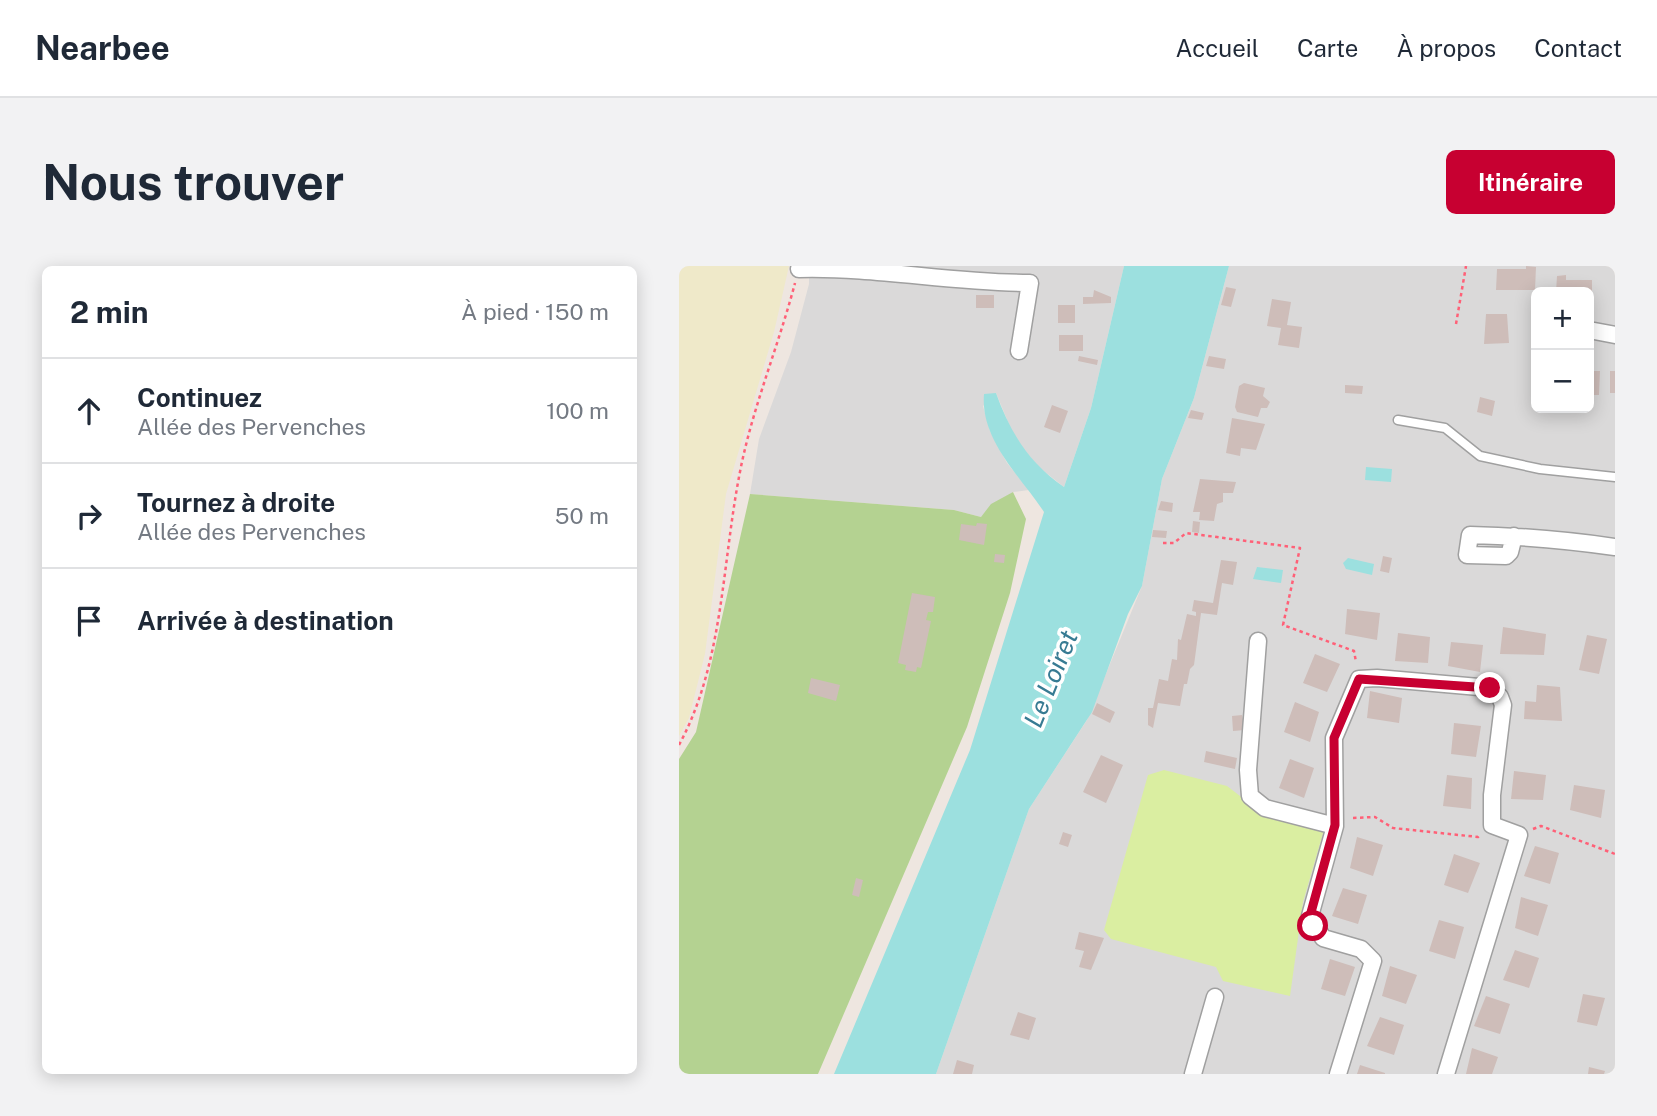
<!DOCTYPE html>
<html lang="fr">
<meta charset="utf-8">
<style>
body{margin:0;font-family:"Public Sans",sans-serif;background:#f2f2f3;color:#1f2937}
.controls{position:absolute;right:21px;top:21px;display:grid;overflow:hidden;border-radius:10px;box-shadow:0 4px 18px #0003}
.controls button{width:63px;height:63px;display:grid;place-items:center;padding:0;border:0;border-bottom:2px solid #e0e1e3;background:#fff;color:#1f2937;font:35px sans-serif}
.stop{position:absolute;width:21px;height:21px;margin:-16px;border:5px solid #c70031;border-radius:50%;background:#fff}
.stop.end{background:#c70031;border-color:#fff;box-shadow:0 2px 7px #0008}
.list{margin:0;padding:0;list-style:none}
h2{display:flex;justify-content:space-between;align-items:center;height:91px;margin:0;padding:0 28px;font-size:30px}
h2 small{font-size:23px;font-weight:400;color:#747a83}
.list li{display:grid;grid-template-columns:46px 1fr auto;gap:21px;align-items:center;box-sizing:border-box;height:105px;padding:0 28px;border-top:2px solid #e0e1e3}
.list b{display:block;font-size:26px;white-space:nowrap}
.list p{margin:0;font-size:23px;white-space:nowrap;color:#747a83}
.list em{font-size:23px;font-style:normal;color:#747a83}
.icon{flex:none;width:38px;height:38px;fill:none;stroke:currentColor;stroke-width:2;stroke-linecap:round;stroke-linejoin:round}
.map{position:relative;flex:none;width:936px;height:808px;overflow:hidden;border-radius:10px}
header{display:flex;align-items:center;gap:42px;box-sizing:border-box;height:98px;padding:0 35px;background:#fff;border-bottom:2px solid #e0e1e3}
header strong{font-size:33px}
nav{display:flex;gap:38px;margin-inline-start:auto;font-size:24px}
.intro{display:flex;align-items:center;justify-content:space-between;box-sizing:border-box;height:168px;padding:0 42px}
h1{margin:0;font-size:49px}
.button{padding:18px 32px;border-radius:10px;background:#c70031;color:#fff;font-size:24px;font-weight:700}
main{display:flex;gap:42px;padding:0 42px}
aside{flex:1;background:#fff;border-radius:10px;box-shadow:0 4px 18px #0003}
.map>svg:first-child{display:block}
.residential{fill:#dad9d9;fill-rule:evenodd}
.farmland{fill:#efe9c9}
.grass{fill:#daeea1}
.forest{fill:#b4d291}
.water{fill:#9ce0df}
.building{fill:#cebdb9}
.lines{fill:none;stroke-linecap:round;stroke-linejoin:round}
.lane-casing{stroke:#a0a0a0;stroke-width:11}
.street-casing{stroke:#a0a0a0;stroke-width:19}
.path{stroke:#ff6077;stroke-width:2.5;stroke-dasharray:3.5 3.5;stroke-linecap:butt}
.lane{stroke:#fff;stroke-width:8}
.street{stroke:#fff;stroke-width:16}
.route{stroke:#c70031;stroke-width:9}
.labels{text-anchor:middle;stroke-width:7;stroke-linejoin:round;paint-order:stroke}
.water-label{font-size:26px;font-style:italic;fill:#377b93;stroke:#fff}
</style>
<header>
<strong>Nearbee</strong>
<nav><a>Accueil</a><a>Carte</a><a>À propos</a><a>Contact</a></nav>
</header>
<div class="intro"><h1>Nous trouver</h1><a class="button">Itinéraire</a></div>
<main>
<aside>
<h2>2 min<small>À pied · 150 m</small></h2>
<ul class="list">
<li><svg class="icon" aria-label="ahead" viewBox="0 0 24 24"><path d="M12 20V5M6 11l6-6 6 6"/></svg><div><b>Continuez</b><p>Allée des Pervenches</p></div><em>100 m</em></li>
<li><svg class="icon" aria-label="right" viewBox="0 0 24 24"><path d="M7 20v-9h11M14 6l5 5-5 5"/></svg><div><b>Tournez à droite</b><p>Allée des Pervenches</p></div><em>50 m</em></li>
<li><svg class="icon" aria-label="arrive" viewBox="0 0 24 24"><path d="M6 21V4h12l-3 4 3 4H6"/></svg><div><b>Arrivée à destination</b></div></li>
</ul>
</aside>
<div class="map">
<svg width="936" height="808" viewBox="0 0 936 808">
<rect width="100%" height="100%" fill="#eee6e0"/>
<path class="residential" d="M130,0H445L412,142L385,221L361,202L337,175L317,127L304,140L311,165L328,197L350,224L334,226L302,251L275,244L71,228L80,173L112,86L130,18Z
M550,0H936V808H257L350,543L408,454L463,320L483,213L515,132ZM857,26H910V142H857Z"/>
<path class="farmland" d="M0,0H110L95,66L47,228L26,388L10,452L0,470Z"/>
<path class="grass" d="M485,504L548,520L578,543L645,564L624,636L611,730L544,715L537,701L432,673L425,664L469,509Z"/>
<path class="forest" d="M334,226L347,253L331,327L288,461L139,808H0V493L17,466L71,228L275,244L302,251L312,238Z"/>
<path class="water" d="M445,0H550L515,132L483,213L463,320L449,348L413,446L350,543L257,808H155L291,484L365,246C342,211 301,174 305,128L317,127C331,166 350,197 385,221L412,142Z
M687,201L713,203L712,216L686,214Z
M669,292L695,298L693,309L667,303L664,297Z
M578,301L604,304L602,317L574,313Z"/>
<path class="building" d="M847,0L857,1L856,24H817L818,3H847Z
M887,9V14H913V34H910V26H877L878,10Z
M547,21L557,23L552,41L542,39Z
M415,24L432,31V37L404,38V31H414Z
M297,29H315V42H297Z
M593,33L612,36L608,59L623,61L620,82L599,79L602,62L588,60Z
M379,39H396V57H379Z
M807,48H828L830,77L805,78Z
M380,69H404V85H380Z
M400,90L419,94L418,99L399,95Z
M530,90L547,93L545,103L527,100Z
M910,105H921L920,129H910Z
M931,105H936V127H931Z
M565,117L586,122L584,130L591,136L588,142H582L579,151L558,146L556,141L560,120Z
M666,119L684,120L683,128L666,127Z
M801,131L816,135L813,150L798,146Z
M373,139L389,145L381,167L365,161Z
M512,144L525,147L523,154L509,152Z
M553,152L586,158L577,184L562,182L561,190L547,187Z
M521,213L557,216L554,227H544V236L538,238L535,255L520,254L521,246H514Z
M482,235L494,237L493,246L479,244Z
M514,255L521,256L520,267L513,266Z
M298,257L308,258L305,279L280,274L282,258L297,260Z
M474,264L488,265L487,272L473,271Z
M316,288L326,289L325,297L315,296Z
M704,290L713,292L710,307L701,305Z
M542,294L558,296L554,319L543,317L538,349L522,347L515,399L511,403L508,418H505L501,440L479,437L474,462L469,459V442H474L480,413L489,415L493,393L498,394L499,373L502,374L508,348L517,350V346L513,345L515,334L534,337Z
M233,327L256,331L254,346H249L247,354L252,355L242,402L238,401L237,406L226,404L227,399L219,397Z
M668,343L701,347L698,374L666,368Z
M824,361L867,368L865,389L821,388Z
M719,367L751,371L749,397L716,395Z
M908,369L928,373L920,408L900,404Z
M772,376L804,379L801,406L769,400Z
M636,388L661,398L648,426L624,417Z
M132,412L161,419L157,435L129,427Z
M858,419L881,421L883,455L845,453L846,435L857,436Z
M691,425L723,432L720,457L688,452Z
M616,436L640,446L631,476L605,466Z
M418,437L436,446L431,457L413,448Z
M563,449L566,464L554,465L553,450Z
M775,457L802,460L797,491L772,488Z
M527,485L558,492L556,503L525,496Z
M422,489L444,499L427,537L404,526Z
M611,493L635,502L625,532L600,522Z
M835,505L867,509L864,534L832,533Z
M768,509L793,512L792,543L764,540Z
M895,519L926,524L922,552L891,544Z
M384,566L393,569L389,581L380,578Z
M678,571L704,579L694,610L671,602Z
M856,580L880,587L871,618L845,610Z
M775,588L801,597L789,627L765,619Z
M177,612L184,614L180,631L173,629Z
M664,622L688,629L679,658L653,650Z
M842,631L869,639L859,670L836,662Z
M760,654L785,661L776,693L750,685Z
M400,666L425,672L412,704L400,701L405,685L396,683Z
M836,684L860,692L850,722L824,714Z
M651,693L676,701L666,730L642,723Z
M711,700L738,709L727,738L703,730Z
M904,728L926,732L918,760L898,756Z
M807,730L831,738L821,768L795,760Z
M339,746L357,752L350,774L331,769Z
M701,751L725,759L715,789L688,780Z
M793,782L819,791L813,808H787Z
M278,794L295,799L293,808H274Z
M681,799L706,807V808H678Z
M910,801L926,805L925,808H909Z"/>
<g class="lines">
<defs>
<path id="lane" d="M719,154L766,162L801,190L861,203L936,211"/>
<path id="street" d="M120,3C197,1 273,17 351,17L340,85
M910,64L936,69
M835,270L831,286L827,290L788,289L791,269C840,270 887,274 936,281
M579,375L569,504L571,530L586,542L656,560
M514,808L536,731
M659,808L694,695L682,683L644,672L631,650L656,560L655,472L680,413L698,412L811,422L821,431L824,439L813,529V559L840,569L767,808"/>
</defs>
<use href="#lane" class="lane-casing"/>
<use href="#street" class="street-casing"/>
<path class="path" d="M777,58L787,0
M484,277H495L507,267L621,282L604,359L675,385L677,396
M0,479C44,398 43,300 60,211C72,145 99,82 116,17
M674,552L696,551L714,562L799,571L802,568
M854,563L862,560L936,588"/>
<use href="#lane" class="lane"/>
<use href="#street" class="street"/>
</g>
<g class="lines">
<path class="route" d="M634,660L631,650L656,559L655,472L680,413L811,422"/>
</g>
<g class="labels">
<g class="water-label">
<text transform="translate(372 413) rotate(-68)" y="9">Le Loiret</text>
</g>
</g>
</svg>
<div class="controls">
<button>+</button>
<button>−</button>
</div>
<div class="stop" style="left:634px;top:660px"></div>
<div class="stop end" style="left:811px;top:422px"></div>
</div>
</main>
